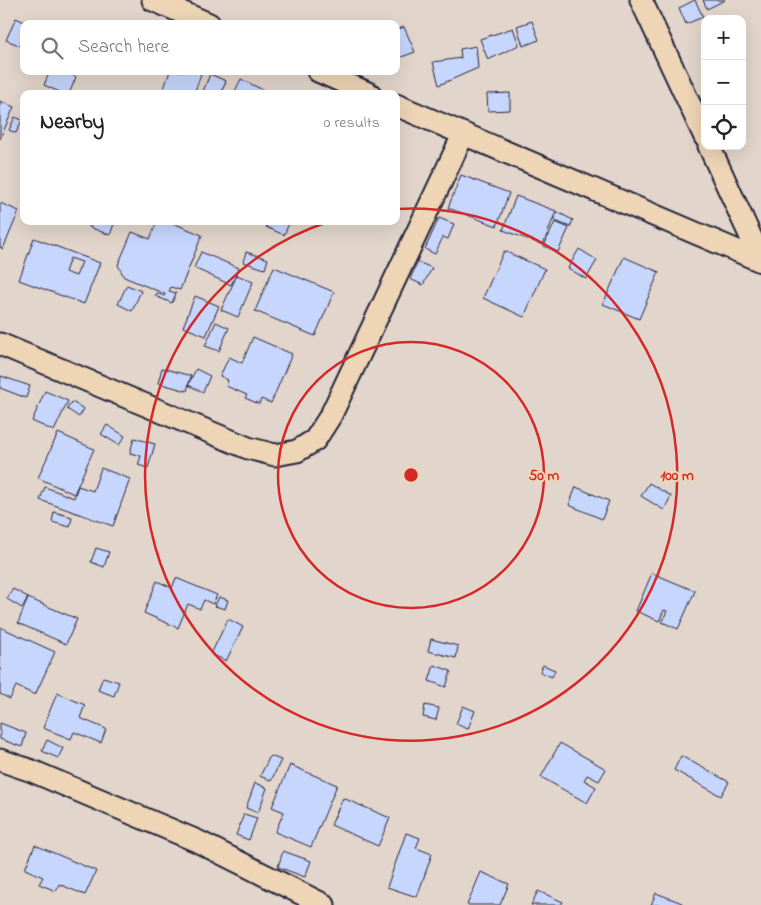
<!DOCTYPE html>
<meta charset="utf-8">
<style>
body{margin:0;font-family:"Indie Flower",sans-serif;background:#f6f6f6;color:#222}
.controls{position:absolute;right:15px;top:15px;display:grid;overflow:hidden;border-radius:10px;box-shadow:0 5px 20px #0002}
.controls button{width:45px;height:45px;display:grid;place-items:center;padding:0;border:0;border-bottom:1px solid #e0e0e0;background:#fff;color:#222;font:25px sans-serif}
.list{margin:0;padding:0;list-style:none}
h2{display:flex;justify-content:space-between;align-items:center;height:65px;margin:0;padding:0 20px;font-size:21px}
h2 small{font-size:16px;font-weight:400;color:#767676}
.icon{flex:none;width:28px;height:28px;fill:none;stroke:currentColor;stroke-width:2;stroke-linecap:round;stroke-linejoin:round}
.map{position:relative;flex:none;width:761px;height:905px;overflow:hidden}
.search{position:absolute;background:#fff;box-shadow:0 5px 20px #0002;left:20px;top:20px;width:380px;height:55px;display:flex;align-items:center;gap:12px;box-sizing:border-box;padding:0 18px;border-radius:10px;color:#767676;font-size:19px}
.panel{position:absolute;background:#fff;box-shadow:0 5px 20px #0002;left:20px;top:90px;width:380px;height:135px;border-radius:10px}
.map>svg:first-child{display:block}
.building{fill:#c7d6fd;stroke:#22223b;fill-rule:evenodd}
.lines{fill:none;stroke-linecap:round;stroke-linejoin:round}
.street-casing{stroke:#22223b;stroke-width:25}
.street{stroke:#edd5b5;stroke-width:21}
.ring{fill:none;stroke:#d62828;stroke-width:2.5}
.centre{fill:#d62828;stroke:#edd5b5;stroke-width:2.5}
.ring-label{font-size:15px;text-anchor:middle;font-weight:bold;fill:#d62828;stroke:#edd5b5;stroke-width:4;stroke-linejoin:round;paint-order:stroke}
</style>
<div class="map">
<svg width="761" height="905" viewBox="0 0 761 905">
<rect width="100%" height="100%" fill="#e2d5cb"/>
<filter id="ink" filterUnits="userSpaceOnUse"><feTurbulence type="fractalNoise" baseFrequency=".02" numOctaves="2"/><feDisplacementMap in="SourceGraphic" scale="10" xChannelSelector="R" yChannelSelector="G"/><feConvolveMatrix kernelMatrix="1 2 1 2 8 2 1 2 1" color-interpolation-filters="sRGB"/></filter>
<g filter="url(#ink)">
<path class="building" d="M695,0L703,17L686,24L679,8Z
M703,0H725L707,9Z
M16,18L29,24H24V47L6,40Z
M532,21L539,40L523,46L517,26Z
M404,27L415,52L396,59V30Z
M513,28L519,45L488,60L480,39Z
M476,46L478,68L439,85L433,62L461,58L460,49Z
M50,71H63L76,77L69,94H64L44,85Z
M170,71H202L194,94H162Z
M210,74L226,81L221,94H202Z
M241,79L263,90L261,94H240L235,91Z
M510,93V110L488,111L487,94Z
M0,101L14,107L0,139Z
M15,117L22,120L16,133L9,130Z
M461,175L509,193L497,226L448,208Z
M516,196L556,211L543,245L503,230Z
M0,203L19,211L3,249L0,247Z
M557,212L573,220L570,227L553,220Z
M439,218L454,224L448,239L443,237L435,254L425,249Z
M91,221H115L110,235L89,227Z
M157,221H168L202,235L180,290L171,287L169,291L176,293L172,303L155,296L157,293L164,296L165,294L124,277L118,265L132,232L150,239Z
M269,221H290L284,235L266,227Z
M555,222L569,228L558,252L544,246Z
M34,238L100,263L84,304L19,280ZM70,258L82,262L76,276L65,272Z
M579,249L597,260L586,279L568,268Z
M504,251L545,269L524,317L483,298Z
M201,252L239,268L231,285L194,268Z
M246,252L268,259L265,269L243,262Z
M624,257L659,272L639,319L603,304Z
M418,262L432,268L423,285L410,279Z
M274,267L334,292L315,336L255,311Z
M237,275L253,282L238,317L221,310Z
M127,285L141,291L132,311L118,304Z
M195,296L219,306L206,336L183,327Z
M216,322L229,328L219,351L205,346Z
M253,337L292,354L271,403L261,399L259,404L245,398L247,395L226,386L228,380L220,376L229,357L242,363Z
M162,368L191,376L187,391L158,383Z
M196,369L210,376L203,392L188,385Z
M1,376L30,386L26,398L0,388Z
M45,391L68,401L54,431L32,421Z
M72,402L84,409L79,417L67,409Z
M107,425L125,436L119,445L101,434Z
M58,433L94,449L74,494L38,478Z
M134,438L155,444L148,468L138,465L141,456L130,453Z
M101,468L130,479L113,526L40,500L45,487L74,498L78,486L93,491Z
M649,483L671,496L664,510L641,496Z
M576,487L609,501L602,519L569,505Z
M54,512L72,517L70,527L52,522Z
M96,548L109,552L104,567L91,562Z
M652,573L695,591L678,629L662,622L667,611L664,610L659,621L636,611Z
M176,578L217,595L213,604L204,600L200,609L188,604L178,628L144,613L157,581L172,588Z
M13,589L28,597L22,608L7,599Z
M219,597L228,600L225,609L215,606Z
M28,598L77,619L66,644L18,623Z
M228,619L243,627L226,661L211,654Z
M0,627L55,652L35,695L16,686L10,699L0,694Z
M431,639L458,646L456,658L428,651Z
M434,665L451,671L446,687L429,681Z
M543,665L555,670L552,677L540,672Z
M103,677L119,682L114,696L98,690Z
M57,693L85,705L80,718L106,729L101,743L74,732L71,739L43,728Z
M425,705L439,708L436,720L423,717Z
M463,706L475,711L468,729L456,724Z
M0,723L26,733L22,747L0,739Z
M47,740L63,748L58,758L42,751Z
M560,743L606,769L599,781L587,775L584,780L596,787L587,803L541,777Z
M270,756L281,760L271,781L260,776Z
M681,756L729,782L721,796L674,770Z
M290,765L337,785L311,847L275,832L284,812L272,807Z
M255,783L267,788L258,813L246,808Z
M343,798L390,818L378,846L331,825Z
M244,814L257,818L249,840L236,835Z
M406,833L420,838L416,848L432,854L417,897L387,887Z
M35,845L96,871L85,895L59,884L56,891L39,884L43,877L25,869Z
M283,851L311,861L305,877L278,867Z
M481,872L509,884L500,905H467Z
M538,891L563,902L561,905H531Z
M656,893L682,903V905H651Z"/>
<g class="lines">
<defs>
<path id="street" d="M153,0L209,24
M641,0L705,137
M318,71L370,94
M396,105L761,261
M709,146L761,259
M0,344L248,448L275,455L297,451L315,440L331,415L463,135
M0,760L32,771L197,841L324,905"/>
</defs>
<use href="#street" class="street-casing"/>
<use href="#street" class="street"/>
</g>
</g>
<g class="ring">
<circle cx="411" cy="475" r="133"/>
<path d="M397 209A266 266 0 1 1 331 221"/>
</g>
<circle cx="411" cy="475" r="8" class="centre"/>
<g class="ring-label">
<text x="544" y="480">50 m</text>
<text x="677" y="480">100 m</text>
</g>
</svg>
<div class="controls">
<button>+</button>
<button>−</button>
<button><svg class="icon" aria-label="locate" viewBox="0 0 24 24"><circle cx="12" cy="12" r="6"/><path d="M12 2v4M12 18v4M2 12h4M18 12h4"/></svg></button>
</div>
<div class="search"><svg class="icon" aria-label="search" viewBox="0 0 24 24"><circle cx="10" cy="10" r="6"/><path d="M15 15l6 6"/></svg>Search here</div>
<section class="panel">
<h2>Nearby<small>0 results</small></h2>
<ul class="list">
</ul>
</section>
</div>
